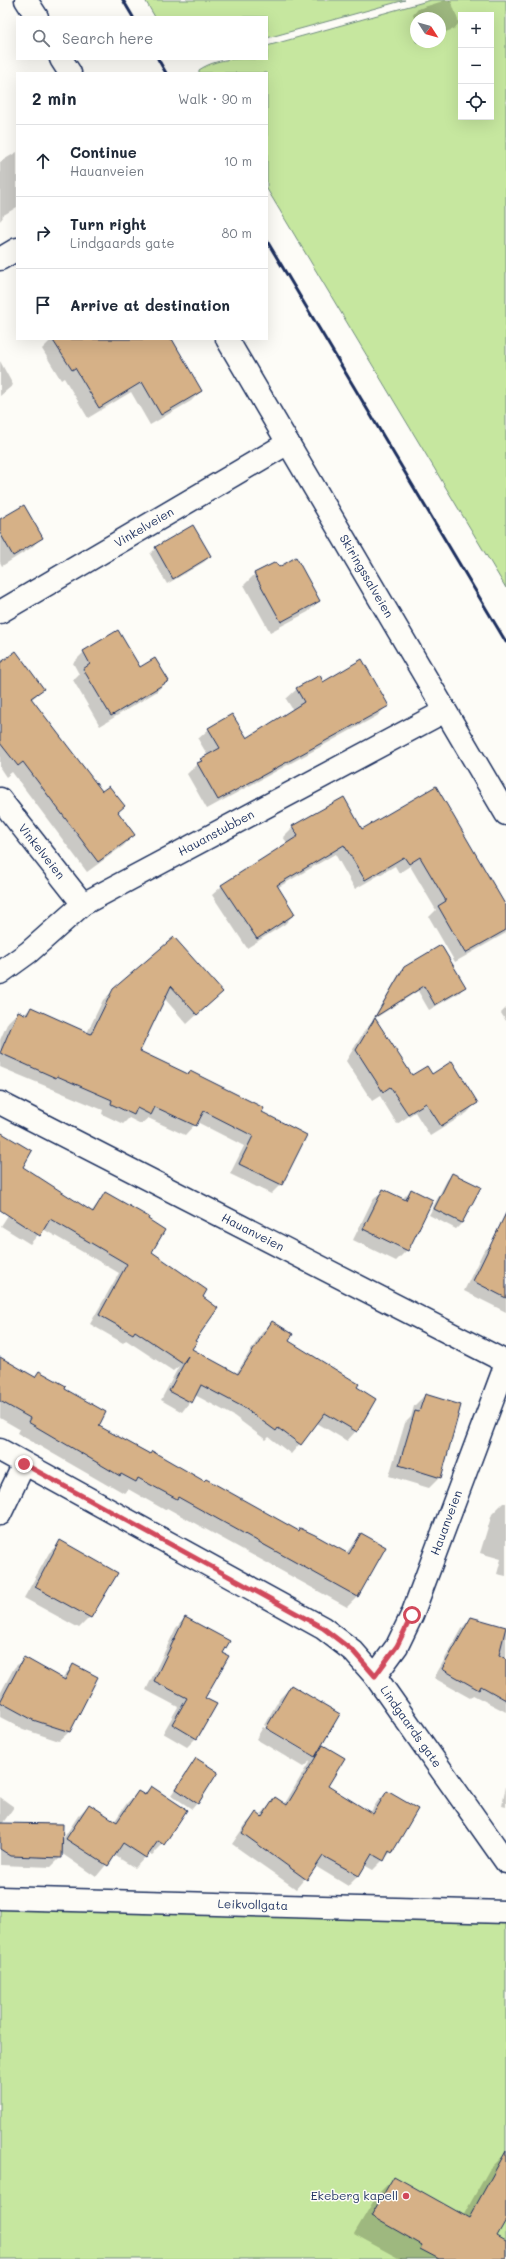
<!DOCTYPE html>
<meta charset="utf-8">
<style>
body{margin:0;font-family:Mali,sans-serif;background:#f2f2f3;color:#1f2937}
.controls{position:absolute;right:12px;top:12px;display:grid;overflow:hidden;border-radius:0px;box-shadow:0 4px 16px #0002}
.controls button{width:36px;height:36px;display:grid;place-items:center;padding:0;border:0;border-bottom:1px solid #e0e1e3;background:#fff;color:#1f2937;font:20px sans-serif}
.compass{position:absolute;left:410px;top:12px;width:36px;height:36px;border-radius:50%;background:#fff;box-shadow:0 4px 16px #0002;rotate:126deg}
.stop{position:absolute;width:12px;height:12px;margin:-9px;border:3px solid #d1495b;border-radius:50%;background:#fff}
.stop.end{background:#d1495b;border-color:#fff;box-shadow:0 1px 4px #0008}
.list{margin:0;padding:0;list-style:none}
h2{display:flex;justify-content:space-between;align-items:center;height:52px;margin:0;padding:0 16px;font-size:17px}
h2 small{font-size:13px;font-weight:400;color:#747a83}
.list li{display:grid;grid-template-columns:26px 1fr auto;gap:12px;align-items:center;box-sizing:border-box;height:72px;padding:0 16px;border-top:1px solid #e0e1e3}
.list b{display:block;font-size:15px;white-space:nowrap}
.list p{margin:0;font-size:13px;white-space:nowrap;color:#747a83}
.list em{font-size:13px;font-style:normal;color:#747a83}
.icon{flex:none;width:22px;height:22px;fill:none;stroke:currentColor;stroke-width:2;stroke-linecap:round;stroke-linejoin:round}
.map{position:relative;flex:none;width:506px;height:2259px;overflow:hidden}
.search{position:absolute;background:#fff;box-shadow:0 4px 16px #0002;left:16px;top:16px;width:252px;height:44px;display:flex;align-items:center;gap:10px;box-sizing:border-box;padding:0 14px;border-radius:0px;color:#747a83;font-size:15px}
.panel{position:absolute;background:#fff;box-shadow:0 4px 16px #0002;left:16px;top:72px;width:252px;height:268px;border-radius:0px}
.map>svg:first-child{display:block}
.green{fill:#c6e79f;stroke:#708b7e;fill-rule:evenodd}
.shadow{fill:#0003}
.building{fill:#d6b187;stroke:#1b2f5e}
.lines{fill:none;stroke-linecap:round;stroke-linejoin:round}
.minor-casing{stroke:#1b2f5e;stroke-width:25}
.secondary-casing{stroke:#1b2f5e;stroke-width:25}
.minor{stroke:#fdfcf7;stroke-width:22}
.secondary{stroke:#fdfcf7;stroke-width:22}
.rail{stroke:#1b2f5e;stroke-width:3}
.route{stroke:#d1495b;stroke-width:5}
.poi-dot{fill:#d1495b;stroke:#fdfcf7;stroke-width:1.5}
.labels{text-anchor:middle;stroke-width:3;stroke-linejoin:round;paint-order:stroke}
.street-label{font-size:12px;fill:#1b2f5e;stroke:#fdfcf7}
.poi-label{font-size:12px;fill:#1b2f5e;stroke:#fdfcf7;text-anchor:end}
</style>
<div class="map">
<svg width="506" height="2259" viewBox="0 0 506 2259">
<rect width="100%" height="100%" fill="#fdfcf7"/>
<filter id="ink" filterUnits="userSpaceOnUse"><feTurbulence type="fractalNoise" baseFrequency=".025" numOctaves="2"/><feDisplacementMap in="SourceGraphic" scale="8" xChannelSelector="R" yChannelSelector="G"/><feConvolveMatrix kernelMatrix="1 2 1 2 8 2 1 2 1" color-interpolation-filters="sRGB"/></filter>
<g filter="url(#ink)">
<path class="green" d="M145,0H405L267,38V17H155Z
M431,0H506V588L267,189V73H199V70C220,56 243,59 267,59V46ZM461,15H491V117H461ZM416,18H440V42H416Z
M0,1898L506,1912V2259H0Z"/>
<path class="shadow" d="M446,0H451L459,23L454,29L440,34V18H416V25L413,15L418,9Z
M17,152V207L2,216L3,217L0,221V162Z
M52,339H140L201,391L191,401L150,425L131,392L88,418L64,378L61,380L42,349Z
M0,361L13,385L0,396Z
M0,520L42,537L31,548L2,566L0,562Z
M192,527L210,556L204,562L167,584L150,554L156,548Z
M278,568L319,601L308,612L270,632L244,585L255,574Z
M84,652L167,681L156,692L100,726L73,680L79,674L73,663Z
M0,660L43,689L31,700L134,835L123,846L87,872L12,772L6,777L0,768Z
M323,683L387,706L377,716L207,809L187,774L201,760L208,756L198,739L209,729L247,739L293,710L286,699L297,689Z
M435,787L506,909V933L455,962L429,917L436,910L410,866L399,873L395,866L355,889L335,854L277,888L294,914L285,924L247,948L212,895L222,886L288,844L283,837L293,827L362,830Z
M174,938L212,1001L187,1024L164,998L139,1051L261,1112L281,1184L271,1194L230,1174L244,1146L197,1122L185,1135L148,1118L141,1124L129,1118L123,1124L102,1114L103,1110L0,1067V1040L8,1022L18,1012L24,1015L31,1008L87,1033L103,1000Z
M405,968L464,987L459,993L429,1010L418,991L374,1019L412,1077L432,1075L477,1102L467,1113L430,1136L415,1112L397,1124L380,1096L372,1101L346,1061L365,1030L374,1020L372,1021L399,974Z
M506,1008V1021L501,1013Z
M0,1133L22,1167L91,1212L106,1193L150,1253L201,1298L191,1350L236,1374L263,1331L272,1322L288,1341L375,1399L356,1431L347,1441L317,1423L291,1454L269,1437L266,1440L234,1416L195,1395L182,1412L161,1400L179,1366L173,1371L126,1340L123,1343L90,1324L119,1273L43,1229L30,1244L1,1226L14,1206L0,1198Z
M452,1174L479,1188L462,1223L456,1229L429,1215L447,1180Z
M383,1190L402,1199L411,1190L407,1250L396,1261L353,1240L372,1201Z
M492,1243L506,1250V1312L464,1291L483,1252Z
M0,1359L34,1378L39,1372L63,1389L98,1426L298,1532L300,1529L346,1553L361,1534L358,1596L347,1607L167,1508L165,1510L128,1489L124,1493L110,1485L109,1486L17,1433L19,1429L0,1418Z
M425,1395L440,1477L429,1488L389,1476L405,1423L411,1417L414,1406Z
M503,1503H506V1576L497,1574L501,1559L480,1553L492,1514Z
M60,1542L90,1617L79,1628L24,1598L49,1553Z
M185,1618L222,1654L204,1698L196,1738L187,1747L163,1733L178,1707L146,1690L176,1628Z
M471,1618L506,1628V1712L473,1695L470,1698L434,1678L463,1627Z
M24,1658L61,1679L73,1666L69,1732L59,1741L23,1729L0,1717V1694L14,1668Z
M291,1687L318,1751L323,1746L327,1786L370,1813L377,1802L387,1792L391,1852L373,1870L364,1865L358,1876L348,1886L315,1866L296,1889L232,1844L246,1824L256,1814L260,1816L275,1798L284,1805L310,1761L303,1767L256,1739L263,1727L312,1756V1754L264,1725L280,1698Z
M196,1759L197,1803L192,1809L171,1795Z
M506,1786V1807L502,1806Z
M151,1787L163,1844L152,1855L149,1853L135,1868L114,1855L96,1877L61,1853V1857L51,1867L0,1865V1797L14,1807L2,1824L61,1842L78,1816L89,1805L114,1822L127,1803L138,1792L143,1795Z
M506,2153V2218L496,2236L506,2242V2259H400L354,2234L377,2195L394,2178L463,2216L489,2170Z"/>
<path class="building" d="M52,339H172L202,391L161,415L142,382L99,408L75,368L72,370Z
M24,505L43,538L13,556L0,533V519Z
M193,525L211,556L173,579L155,547Z
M296,557L320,601L281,622L254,573L276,562L279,567Z
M118,630L140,667L155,658L169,681L111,716L83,669L90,664L83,651Z
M16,651L44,689L31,698L102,791L109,786L125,806L118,812L135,835L98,862L23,762L18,766L0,743V663Z
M362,659L389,706L218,800L197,763L202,761L200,759L220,748L208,728L232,714L247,738L304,702L296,688L320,675L323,682Z
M436,786L506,906V930L465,953L438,906L446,901L420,857L409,864L404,857L365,880L344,845L277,885L295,914L257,939L221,885L298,836L292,826L344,797L362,829Z
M174,937L223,992L197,1015L171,986L140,1051L188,1074L190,1071L264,1108L262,1112L307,1135L282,1185L239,1164L253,1136L204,1111L196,1126L155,1107L151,1115L137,1108L134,1115L111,1104L112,1100L57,1076L56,1078L0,1053L18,1011L27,1015L31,1007L91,1034L113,989Z
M441,945L466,987L435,1005L424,986L375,1017L404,967Z
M375,1018L412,1075L427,1066L432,1074L452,1061L478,1103L441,1126L426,1103L408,1114L390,1087L383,1092L356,1050Z
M0,1132L32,1151L23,1167L93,1212L105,1192L149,1217L148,1219L165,1230L152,1252L207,1290L203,1297L218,1308L195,1341L197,1342L192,1349L238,1374L272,1321L293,1334L289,1341L359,1384L357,1387L376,1399L357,1432L325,1413L301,1445L278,1428L276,1431L243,1407L201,1385L192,1403L169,1391L188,1356L183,1363L135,1331L133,1334L99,1315L127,1264L50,1219L40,1236L0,1210Z
M452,1173L481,1187L462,1223L434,1209Z
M383,1189L406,1200L411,1189L433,1200L408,1251L363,1229Z
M506,1213V1298L473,1281Z
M0,1357L35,1377L39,1371L66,1386L65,1389L106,1412L99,1426L150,1454L152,1451L204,1481L206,1479L299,1531L300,1528L315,1535L349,1554L361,1533L386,1547L358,1597L178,1497L177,1499L138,1478L136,1482L121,1474L120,1476L28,1422L30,1418L0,1401Z
M425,1394L461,1405L441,1478L399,1465L415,1411L419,1412Z
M60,1540L118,1573L91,1618L35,1587Z
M185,1617L230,1641L223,1653L229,1656L205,1698L217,1704L197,1739L172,1724L187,1698L154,1681Z
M471,1617L506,1627L499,1655L506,1659V1700L481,1686L479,1690L442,1669Z
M24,1657L65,1680L73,1664L98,1677L70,1732L33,1720L0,1702Z
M291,1685L340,1714L315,1757L266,1728Z
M323,1745L345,1758L328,1786L373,1814L387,1791L418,1809L392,1853L389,1851L384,1861L372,1854L359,1876L323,1856L307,1880L242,1833L256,1812L262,1817L275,1797L287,1805Z
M196,1758L218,1772L198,1804L176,1789Z
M151,1786L187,1810L164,1845L158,1841L146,1858L123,1843L108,1866L66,1839L89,1804L117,1822L138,1791L145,1795Z
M0,1823L63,1824L62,1858L11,1856L0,1849Z
M506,2151V2220L497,2236L506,2241V2259H439L420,2249L422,2245L371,2216L394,2176L469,2218Z"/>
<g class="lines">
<defs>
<g id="minor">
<path d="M0,259L17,249"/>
<path id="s1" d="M0,612L288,443"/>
<path id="s2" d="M0,799L83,904"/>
<path id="s3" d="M0,973L29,952L83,904L445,711"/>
<path id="s4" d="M0,1103L506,1362"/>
<path id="s5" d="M0,1450L323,1628L353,1651L375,1676L506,1862"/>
<path d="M0,1514L24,1464"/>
<path id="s6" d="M375,1676L397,1646L412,1615L506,1364"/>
<path id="s7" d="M0,1898L506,1912"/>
</g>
<g id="secondary">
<path d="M26,0L37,17"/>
<path d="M61,59L70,73"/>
<path id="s8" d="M227,339L506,814"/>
</g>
</defs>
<use href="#minor" class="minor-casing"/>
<use href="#secondary" class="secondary-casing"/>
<use href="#minor" class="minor"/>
<use href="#secondary" class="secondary"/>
<path class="rail" d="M123,0L133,17
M158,59L166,73
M267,241L506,642"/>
</g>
</g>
<g class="lines" filter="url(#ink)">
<path class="route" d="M24,1464L323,1628L353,1651L375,1676L397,1646L412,1615"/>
</g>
<circle class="poi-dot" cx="406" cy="2196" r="4"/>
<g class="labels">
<g class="street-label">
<text dy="4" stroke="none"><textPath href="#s1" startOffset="167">Vinkelveien</textPath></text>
<text dy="4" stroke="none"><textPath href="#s8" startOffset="275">Skiringssalveien</textPath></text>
<text dy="4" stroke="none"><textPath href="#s3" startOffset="259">Hauanstubben</textPath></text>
<text dy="4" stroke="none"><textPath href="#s2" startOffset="67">Vinkelveien</textPath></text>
<text dy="4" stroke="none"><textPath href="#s4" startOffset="284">Hauanveien</textPath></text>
<text dy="4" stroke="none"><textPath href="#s6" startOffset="170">Hauanveien</textPath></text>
<text dy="4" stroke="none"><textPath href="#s5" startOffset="502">Lindgaards gate</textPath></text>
<text dy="4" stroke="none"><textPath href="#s7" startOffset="253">Leikvollgata</textPath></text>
</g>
<g class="poi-label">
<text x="398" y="2200">Ekeberg kapell</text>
</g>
</g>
</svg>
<div class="controls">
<button>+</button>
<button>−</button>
<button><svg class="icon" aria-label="locate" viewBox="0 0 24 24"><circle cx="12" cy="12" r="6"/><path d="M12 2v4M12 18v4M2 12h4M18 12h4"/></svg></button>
</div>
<svg class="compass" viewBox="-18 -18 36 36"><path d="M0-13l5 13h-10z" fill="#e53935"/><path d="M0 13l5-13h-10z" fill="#747a83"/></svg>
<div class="stop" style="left:412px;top:1615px"></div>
<div class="stop end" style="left:24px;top:1464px"></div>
<div class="search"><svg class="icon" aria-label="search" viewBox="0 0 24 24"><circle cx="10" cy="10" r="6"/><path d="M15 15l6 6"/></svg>Search here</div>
<section class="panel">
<h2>2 min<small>Walk · 90 m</small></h2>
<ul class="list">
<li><svg class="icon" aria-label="ahead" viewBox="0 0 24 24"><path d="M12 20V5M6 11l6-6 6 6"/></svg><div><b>Continue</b><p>Hauanveien</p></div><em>10 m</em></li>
<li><svg class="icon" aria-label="right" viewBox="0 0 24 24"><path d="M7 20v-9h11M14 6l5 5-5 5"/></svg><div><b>Turn right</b><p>Lindgaards gate</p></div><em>80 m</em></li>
<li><svg class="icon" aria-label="arrive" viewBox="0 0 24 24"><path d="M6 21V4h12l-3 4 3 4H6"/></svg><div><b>Arrive at destination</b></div></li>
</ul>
</section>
</div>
